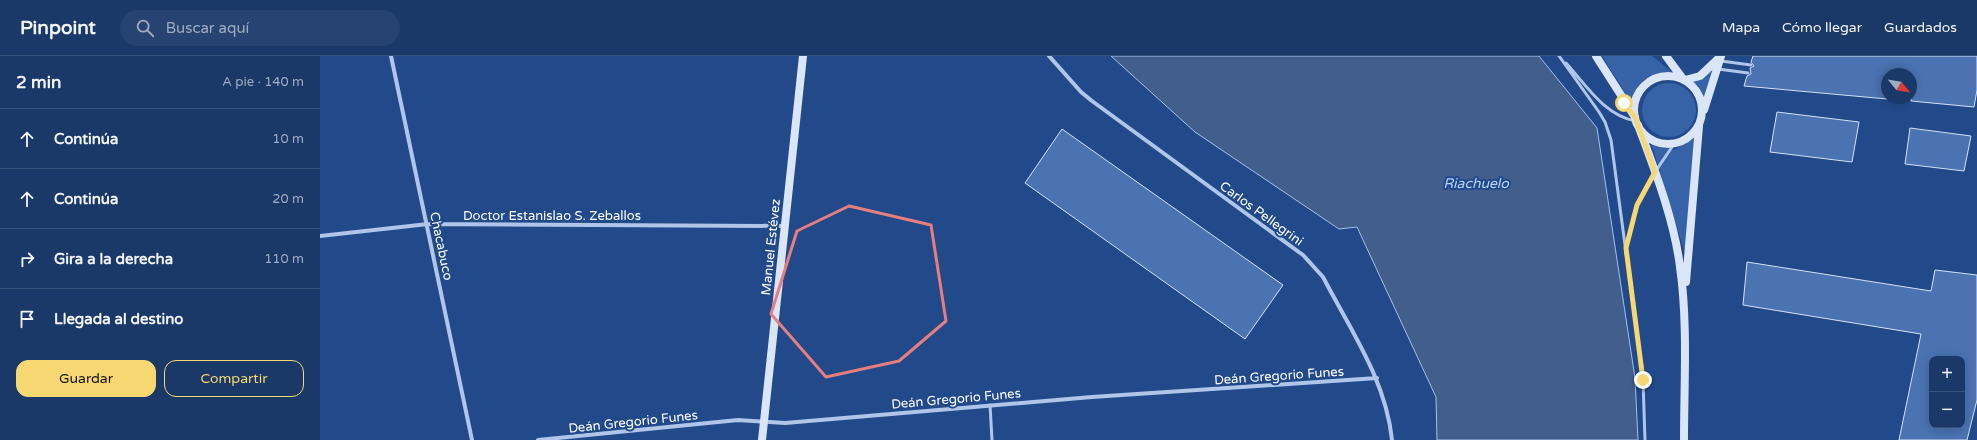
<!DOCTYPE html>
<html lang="es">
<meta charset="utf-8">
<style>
body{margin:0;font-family:"Varela Round",sans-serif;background:#274371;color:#f1f3f6}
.controls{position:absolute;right:12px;bottom:12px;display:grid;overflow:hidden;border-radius:8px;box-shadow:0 2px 10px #0003}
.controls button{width:36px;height:36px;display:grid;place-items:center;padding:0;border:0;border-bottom:1px solid #38527c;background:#1a3868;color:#f1f3f6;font:20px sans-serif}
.compass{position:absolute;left:1561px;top:12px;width:36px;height:36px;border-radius:50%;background:#1a3868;box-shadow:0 2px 10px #0003;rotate:120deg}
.stop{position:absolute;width:12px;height:12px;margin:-9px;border:3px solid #f6d771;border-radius:50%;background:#fff}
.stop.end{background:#f6d771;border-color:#fff;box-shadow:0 1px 4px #0008}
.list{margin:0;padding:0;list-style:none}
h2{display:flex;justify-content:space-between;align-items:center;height:52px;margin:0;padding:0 16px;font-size:17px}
h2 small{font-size:13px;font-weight:400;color:#9facc0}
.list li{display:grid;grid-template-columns:26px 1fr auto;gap:12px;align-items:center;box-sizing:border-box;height:60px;padding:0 16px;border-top:1px solid #38527c}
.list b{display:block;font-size:15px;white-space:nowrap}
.list em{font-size:13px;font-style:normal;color:#9facc0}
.actions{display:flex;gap:8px;padding:12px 16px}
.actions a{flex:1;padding:9px 0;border:1px solid #f6d771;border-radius:12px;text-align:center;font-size:14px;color:#f6d771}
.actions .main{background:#f6d771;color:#111}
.icon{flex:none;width:22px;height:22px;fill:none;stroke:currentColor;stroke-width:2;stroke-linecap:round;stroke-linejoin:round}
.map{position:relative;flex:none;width:1657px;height:384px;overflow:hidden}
header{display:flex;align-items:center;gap:24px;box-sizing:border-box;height:56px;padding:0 20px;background:#1a3868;border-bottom:1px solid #38527c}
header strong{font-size:19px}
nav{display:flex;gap:22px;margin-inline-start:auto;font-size:14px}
.search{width:280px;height:36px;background:#274371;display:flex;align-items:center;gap:10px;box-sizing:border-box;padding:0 14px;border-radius:22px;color:#9facc0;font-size:15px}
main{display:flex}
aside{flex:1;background:#1a3868}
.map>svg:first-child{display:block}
.green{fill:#3663a7}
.water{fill:#425e8d;stroke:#a3c0eb}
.building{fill:#4b73b2;stroke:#d3e2f8;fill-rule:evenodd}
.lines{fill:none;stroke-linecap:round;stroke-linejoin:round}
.service{stroke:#afc6ea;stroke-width:3}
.minor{stroke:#afc6ea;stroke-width:4}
.secondary{stroke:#dae5f8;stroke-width:8}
.route{stroke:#f6d771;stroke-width:5}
.marked{fill:none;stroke:#e67e7e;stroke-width:3;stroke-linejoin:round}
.labels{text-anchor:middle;stroke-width:4;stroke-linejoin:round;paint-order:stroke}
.street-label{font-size:13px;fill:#fff;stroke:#224a8a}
.water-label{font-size:14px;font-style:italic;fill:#bad1f2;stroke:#224a8a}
</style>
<header>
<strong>Pinpoint</strong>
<div class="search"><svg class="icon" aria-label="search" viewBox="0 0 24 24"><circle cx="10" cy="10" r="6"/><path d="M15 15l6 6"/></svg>Buscar aquí</div>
<nav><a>Mapa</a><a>Cómo llegar</a><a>Guardados</a></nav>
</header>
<main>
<aside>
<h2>2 min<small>A pie · 140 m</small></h2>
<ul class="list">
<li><svg class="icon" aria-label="ahead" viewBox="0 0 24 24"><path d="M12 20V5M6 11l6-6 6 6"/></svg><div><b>Continúa</b></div><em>10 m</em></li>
<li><svg class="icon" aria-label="ahead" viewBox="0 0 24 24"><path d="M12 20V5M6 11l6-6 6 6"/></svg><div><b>Continúa</b></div><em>20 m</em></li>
<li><svg class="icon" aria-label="right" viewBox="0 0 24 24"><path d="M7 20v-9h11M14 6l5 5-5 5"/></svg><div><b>Gira a la derecha</b></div><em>110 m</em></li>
<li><svg class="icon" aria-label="arrive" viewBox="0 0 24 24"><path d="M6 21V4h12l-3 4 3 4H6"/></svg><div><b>Llegada al destino</b></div></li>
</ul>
<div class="actions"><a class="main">Guardar</a><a>Compartir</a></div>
</aside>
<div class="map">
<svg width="1657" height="384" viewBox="0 0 1657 384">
<rect width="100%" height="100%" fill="#224a8a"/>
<path class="green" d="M1282,0H1332L1352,16C1326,18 1321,22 1311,46Z
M1398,7L1384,50L1382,39L1372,26Z
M1322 54a27 27 0 1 1 54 0a27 27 0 1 1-54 0Z
M1374,82L1365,197L1331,87L1354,94Z"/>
<path class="water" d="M791,0H1219L1277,72L1315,322L1318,384H1117L1116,341L1037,171L1019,173L875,76Z"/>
<path class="building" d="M1433,0H1657V34L1654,51L1591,45V18H1567V43L1424,30L1427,20L1431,18L1430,12L1434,10L1431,6Z
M1457,56L1539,66L1532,106L1450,96Z
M1590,72L1651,80L1644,115L1585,108Z
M742,73L963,229L925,283L705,127Z
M1427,206L1611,235L1615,214L1657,219V344L1647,384H1579L1601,278L1423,249ZM1612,303H1642V369H1612Z"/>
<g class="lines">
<path class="service" d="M1239,0L1279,56L1285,66L1291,84L1323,324L1325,384
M1401,5L1431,9
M1246,7C1266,29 1285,60 1316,65
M1398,13L1428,17
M1306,190L1317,149L1335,116L1354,88
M670,349L672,384"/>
<path class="minor" d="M71,0L152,384
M729,0L761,36L772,45L983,199L1003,221C1030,273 1066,324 1072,384
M0,180L108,168L465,170
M218,384L418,364L465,367L772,341L1057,322"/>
<path class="secondary" d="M1276,0L1315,61
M1346,0L1363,23
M1314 54a34 34 0 1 1 68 0a34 34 0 1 1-68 0Z
M1365,24L1380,20L1400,1
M1384,54L1401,0
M1318,69C1335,115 1354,163 1360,211C1368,266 1364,328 1364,384
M1366,226L1379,70
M442,384L483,0"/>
</g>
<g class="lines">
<path class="route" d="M1304,47L1315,61L1335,116L1317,149L1306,192L1323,324"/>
</g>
<path class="marked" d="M529,150L611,169L626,265L579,305L506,321L451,258L477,175Z"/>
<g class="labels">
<g class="street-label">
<text transform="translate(942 157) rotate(36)" y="5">Carlos Pellegrini</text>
<text x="232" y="164">Doctor Estanislao S. Zeballos</text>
<text transform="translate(122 190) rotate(78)" y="5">Chacabuco</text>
<text transform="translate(450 191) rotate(-84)" y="5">Manuel Estévez</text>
<text transform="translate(959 319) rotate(-4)" y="5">Deán Gregorio Funes</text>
<text transform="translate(636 342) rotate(-5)" y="5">Deán Gregorio Funes</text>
<text transform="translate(313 365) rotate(-6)" y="5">Deán Gregorio Funes</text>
</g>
<g class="water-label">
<text x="1156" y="132">Riachuelo</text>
</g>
</g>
</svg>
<div class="controls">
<button>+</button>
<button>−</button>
</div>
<svg class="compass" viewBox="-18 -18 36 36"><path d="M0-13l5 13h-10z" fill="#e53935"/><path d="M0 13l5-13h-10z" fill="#9facc0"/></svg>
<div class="stop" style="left:1304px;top:47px"></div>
<div class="stop end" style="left:1323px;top:324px"></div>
</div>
</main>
